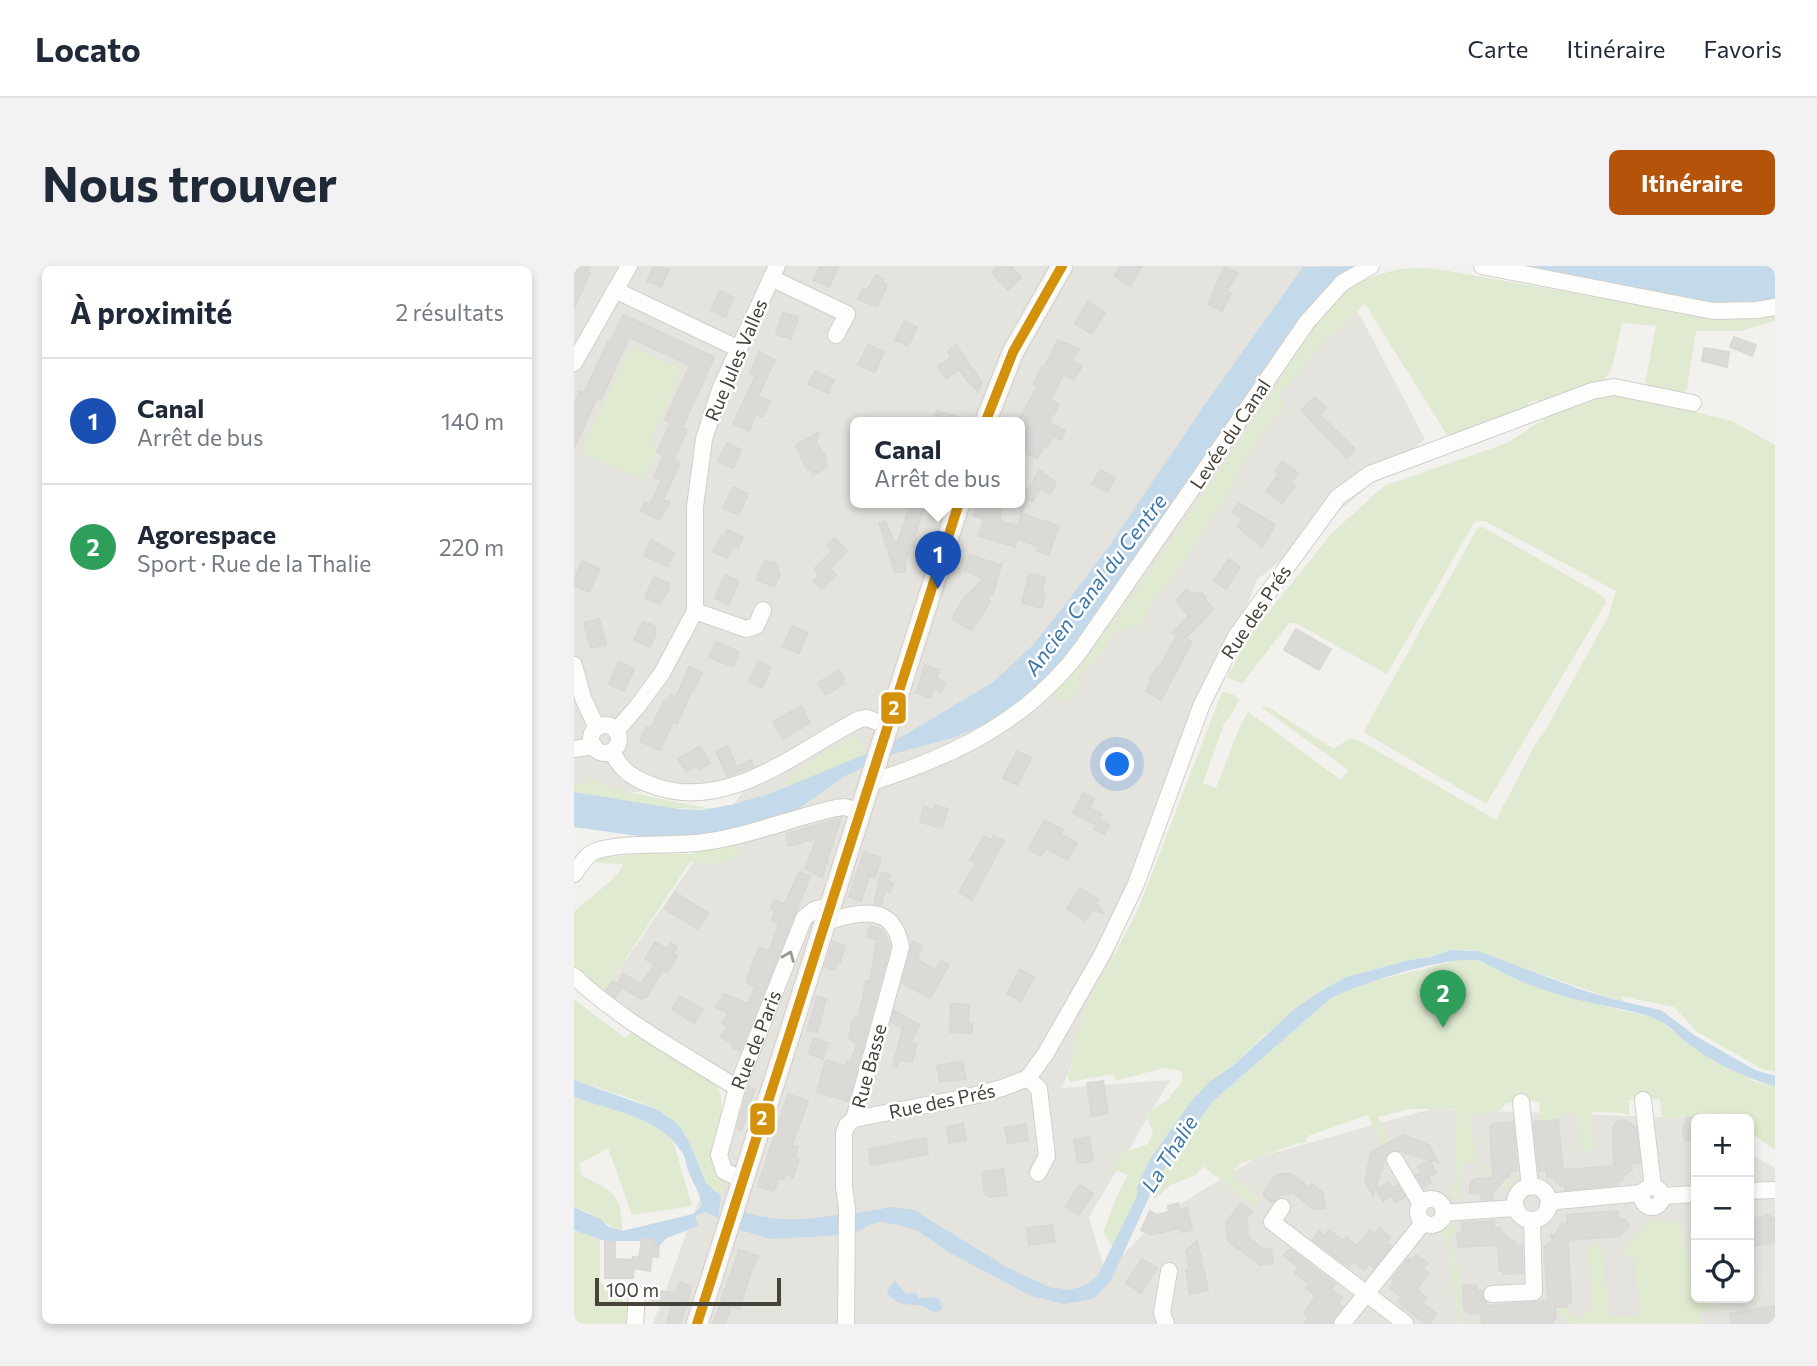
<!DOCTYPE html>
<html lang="fr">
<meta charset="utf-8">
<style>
body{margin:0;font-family:Commissioner,sans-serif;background:#f2f2f3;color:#1f2937}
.controls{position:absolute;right:21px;bottom:21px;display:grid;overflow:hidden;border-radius:10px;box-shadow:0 4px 10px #0003}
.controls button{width:63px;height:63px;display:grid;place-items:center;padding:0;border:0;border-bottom:2px solid #e0e1e3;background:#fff;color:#1f2937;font:35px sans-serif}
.scale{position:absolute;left:21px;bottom:18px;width:186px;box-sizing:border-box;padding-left:7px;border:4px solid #48433a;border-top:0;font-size:19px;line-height:24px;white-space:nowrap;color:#48433a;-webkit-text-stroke:5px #fff;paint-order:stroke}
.you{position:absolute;left:544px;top:499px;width:24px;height:24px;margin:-18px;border:5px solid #fff;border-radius:50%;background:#1a73e8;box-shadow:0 0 0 10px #1a73e833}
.badge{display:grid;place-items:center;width:46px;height:46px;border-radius:50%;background:#b45309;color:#fff;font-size:23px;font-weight:700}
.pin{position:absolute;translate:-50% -58px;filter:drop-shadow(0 2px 4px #0008)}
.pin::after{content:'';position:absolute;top:37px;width:24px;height:21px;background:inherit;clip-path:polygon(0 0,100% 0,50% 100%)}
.popup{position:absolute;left:276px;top:151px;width:175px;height:91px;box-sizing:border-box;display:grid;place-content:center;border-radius:10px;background:#fff;filter:drop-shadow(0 2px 5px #0005);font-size:23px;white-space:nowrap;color:#747a83}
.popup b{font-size:26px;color:#1f2937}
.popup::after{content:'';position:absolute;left:50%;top:100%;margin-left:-14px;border:14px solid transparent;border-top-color:#fff}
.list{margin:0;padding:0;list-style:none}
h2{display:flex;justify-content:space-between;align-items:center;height:91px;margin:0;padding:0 28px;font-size:30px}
h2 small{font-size:23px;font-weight:400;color:#747a83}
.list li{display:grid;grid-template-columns:46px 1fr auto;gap:21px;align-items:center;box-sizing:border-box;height:126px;padding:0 28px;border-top:2px solid #e0e1e3}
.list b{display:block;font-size:26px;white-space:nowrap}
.list p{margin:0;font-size:23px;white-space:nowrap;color:#747a83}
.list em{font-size:23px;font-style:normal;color:#747a83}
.icon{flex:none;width:38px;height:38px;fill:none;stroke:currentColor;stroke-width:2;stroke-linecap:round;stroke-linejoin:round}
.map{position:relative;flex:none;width:1201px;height:1058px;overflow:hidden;border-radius:10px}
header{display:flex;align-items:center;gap:42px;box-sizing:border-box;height:98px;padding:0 35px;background:#fff;border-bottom:2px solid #e0e1e3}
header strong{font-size:33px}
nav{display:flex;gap:38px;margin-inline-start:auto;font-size:24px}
.intro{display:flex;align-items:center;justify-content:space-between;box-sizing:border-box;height:168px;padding:0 42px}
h1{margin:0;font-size:49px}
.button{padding:18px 32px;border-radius:10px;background:#b45309;color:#fff;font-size:24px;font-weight:700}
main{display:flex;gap:42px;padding:0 42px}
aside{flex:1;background:#fff;border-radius:10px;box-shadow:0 4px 10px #0003}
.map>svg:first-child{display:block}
.residential{fill:#e5e3dd;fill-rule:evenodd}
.green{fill:#dfead1}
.parking{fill:#e4e2df}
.water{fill:#c4d9ea}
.building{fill:#dcdad7;stroke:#dad8d4;stroke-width:2}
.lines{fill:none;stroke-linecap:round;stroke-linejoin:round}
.street-casing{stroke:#d0cfcb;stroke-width:18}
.secondary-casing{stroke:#d0cec6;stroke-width:23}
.street{stroke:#fdfdfc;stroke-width:16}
.secondary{stroke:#f7f5f1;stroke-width:21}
.bus-1-casing{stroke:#fff;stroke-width:16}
.bus-1{stroke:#d4920c;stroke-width:10}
.oneway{stroke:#999791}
.labels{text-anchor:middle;stroke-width:5;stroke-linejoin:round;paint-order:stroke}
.street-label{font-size:19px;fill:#48433a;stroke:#fff}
.water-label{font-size:21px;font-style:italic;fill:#3e77a9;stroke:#fff}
.line-badge{stroke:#fff;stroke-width:2.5}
.badge-label{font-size:19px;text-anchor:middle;font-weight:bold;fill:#fff}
</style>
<header>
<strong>Locato</strong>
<nav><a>Carte</a><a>Itinéraire</a><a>Favoris</a></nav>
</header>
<div class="intro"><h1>Nous trouver</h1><a class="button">Itinéraire</a></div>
<main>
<aside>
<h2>À proximité<small>2 résultats</small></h2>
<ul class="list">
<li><span class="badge" style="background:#1a4fb4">1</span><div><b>Canal</b><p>Arrêt de bus</p></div><em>140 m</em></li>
<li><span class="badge" style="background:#2e9e5b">2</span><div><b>Agorespace</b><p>Sport · Rue de la Thalie</p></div><em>220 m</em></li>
</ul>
</aside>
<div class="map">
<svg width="1201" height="1058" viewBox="0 0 1201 1058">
<rect width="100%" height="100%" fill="#f2f1ee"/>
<path class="residential" d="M0,0H45L0,79Z
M50,0H760L851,173L683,314L488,822L596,814L515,951L531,1006L591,947L684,891L857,843L1112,852L1122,858V1032H1175V887L1201,902V1058H79L168,818L29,727L178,512L136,524L54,526L0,519V97ZM282,157H446V237H282Z"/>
<path class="green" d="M857,2L1096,44L1201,45V55L1167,65H1122L1113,122L1108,129L1070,122L1082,60L1048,57L1038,102L1027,118L967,140L963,134L954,137V143L875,172L791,38L744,81L720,113L705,127L710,142C701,152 689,162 682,174C668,197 659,222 643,244C631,262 620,281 608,298C593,317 576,337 566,359L538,367L529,385L504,412L508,417C502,430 498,435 483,435L478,428L503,405L585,292L701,122L741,57L771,22L803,9L826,3Z
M57,80L108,103L76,176L86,181L70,214L6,186Z
M1044,128L1158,155L1201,179V805L1190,804L1122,765L1100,741L1046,730L1051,736L1042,734L898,684H877L857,691L836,694L772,711L742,728L692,768L661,798L615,838L576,893L563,921V930L539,981L529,967L542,932L554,909L540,904L545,888L574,878L579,866L572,848L593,834L608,816V805L590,802L541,815L539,808L496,816L493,809L497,803L501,772L513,738L563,646L648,426L660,429L665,434L658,448L650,458L629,517L642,522L666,460L674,446L767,514L774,504L687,441H694L760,483L776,472L786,475L922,554L961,479L972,463L1034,351L1042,325L911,255H901L813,408L722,357H715L668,418L653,411L673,373L758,267L810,220L933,177L981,146L1019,130Z
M909,261L1029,330L1032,337L912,538L791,467L792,461L903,263Z
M282,469L292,488L204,525L218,508L235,498L239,492Z
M16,512L40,523L43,518L54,526L137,543L91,542L0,526V517L13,519Z
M161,577L165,584L159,593L136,599L116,596L29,727L0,703V646C13,633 45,612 49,598L23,597L24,592L73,587L118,588L138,580Z
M896,693L911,697L941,713L1014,736L1084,753L1111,775L1177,814L1201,820V884L1181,870H1175V853H1143L1141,847L1126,851L1088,852L1086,833L1055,834V850L1049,847L1017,846L1021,881L1012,886L1005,877L1003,848L986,849L984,854L967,855L965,835L932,837L927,844L895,850C898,862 898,878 903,890C907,901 932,919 943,919L935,925L902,896L890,897L884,931L877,932L881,915V843H835L804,851L822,889L817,891L793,849L734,870L731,877L722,878L665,898L658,910L686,932L681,941L629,900L622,909L596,919L581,933L577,928L584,914L638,836L756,733C785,717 815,711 846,704C863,700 878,694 896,693Z
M0,733L51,772L59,766L138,813C162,837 131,885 150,919L147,930C142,925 134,921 131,915C121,899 119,880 109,865C90,838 31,825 0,814Z
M0,831C32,843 76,848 99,875L118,940L58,949L34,882L5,898L8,910C38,924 49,929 48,965C30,959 18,945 0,941Z
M1076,954L1100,955L1101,958L1106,957L1119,1015H1122V1032H1160L1125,1047L1127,1058H997L977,1041L980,1038L984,1041H990L1001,1051H1007L1019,1040L1013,987L1020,973L1029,987L1036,1051L1059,990L1051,991L1050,982Z
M881,955L883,967L875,970C882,988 886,1009 888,1028L884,1029L889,1058H884L875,984L865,964Z
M0,964L26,973V1016L43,1028L53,1040L52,1058H0Z"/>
<path class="parking" d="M1201,976V999L1175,1005V981Z
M1059,990L1067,1048L1036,1051L1029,993Z"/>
<path class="water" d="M785,0L777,5L478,413L419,455L378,472L315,489L271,510L224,543L165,565L86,573L0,561V526L105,543L128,544L156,539L195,528L292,488L331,469L419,416L458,380L494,335L538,276L631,138L729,1Z
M931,0H1201V36L1154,41Z
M877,684L904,685L1005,723L1042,734L1087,744L1120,769L1181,804L1201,810V820C1170,812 1136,795 1111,775C1102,768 1096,760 1086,755C1073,747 1030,740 1014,736C989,731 961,722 938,711C928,707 919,701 909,696C885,685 781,719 756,733L638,836L583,914L537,1014L525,1028L517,1033L490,1038L457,1030L376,987L344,965L329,960L306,956L297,958L278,969V948L319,941L340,944L434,1002L475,1021L495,1024L510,1020L523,1011L563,930V921L576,893L615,838L635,816L661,798L717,746L742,728L772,711L836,694L857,691Z
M0,814L84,844L100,855L107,862L115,876L132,917L147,930L144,952L132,946L121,950L124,960L93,972L85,980L80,979V974L68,973L67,975H31L0,964V941L28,954L33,960L48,965L119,948L128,939C126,926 118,916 114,904C112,899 112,893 109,888C87,850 38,845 0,831Z
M169,946C208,957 230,954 269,948V969L198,973L161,963Z
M321,1015L332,1028L341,1026L345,1032L358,1031L366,1034L368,1043C362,1049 354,1044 349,1040C332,1037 327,1042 313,1027L315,1021Z"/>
<path class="building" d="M0,0H16L13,6L16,7L0,42Z
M80,0L95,3L87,21L73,15Z
M246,0H265L255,21L239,14Z
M425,0H437L447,11L434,24L418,7Z
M547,0H568L556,20L541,10Z
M651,0L664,8L652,25L657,27L648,45L634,38Z
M302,9L310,13L308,17L313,19L303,41L284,33L289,23L293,24Z
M146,25L159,31L152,51L137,44Z
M514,36L531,46L518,68L501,58Z
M209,47L224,51L217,73L202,68Z
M49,49L140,91L108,162L113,164L100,193L106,197L89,234L96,237L85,254L67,245L71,236L76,239L88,214L80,211L90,189L83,186L97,157L91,154L116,99L55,71L27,134L23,132L0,182V139L6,125L10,127L34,76L36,77Z
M330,55L343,61L334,80L321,74Z
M1160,71L1182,79L1178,90L1156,81Z
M484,74L505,83L498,95L508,100L500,114L489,108L477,134L485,138L475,157L491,165L487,174L479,170L473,182L470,180L463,193L446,184V152L464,120L460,118L467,101L470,102Z
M294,79L310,86L301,106L284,99Z
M382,79L408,116L404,125L394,116L385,103L372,113L364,100L377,92L374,85Z
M1130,82L1155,86L1153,101L1128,95Z
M185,86L201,94L184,130L196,135L189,151L182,148L175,165L159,158L182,109L176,107Z
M241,105L260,114L254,127L234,118Z
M741,131L752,142L746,149L781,183L773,192L727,144Z
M363,145L395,154V157H359Z
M245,166L242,177L252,191L251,195L254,200L239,209L236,202L233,204L222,179Z
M153,177L167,184L159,202L144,196Z
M708,195L724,207L717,217L721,220L708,237L692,225L705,208L701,205Z
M465,204L482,216L476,228L466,223L459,235L454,232L446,250V219L455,224Z
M526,204L541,212L533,226L518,218Z
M159,221L174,228L165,249L149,242Z
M404,237H429L425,248L427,249L426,255L444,260L448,248L485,260L475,289L463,285L465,280L443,273L441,281L405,270L410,253L400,250Z
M665,237L701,259L688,281L663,260L668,253L658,246Z
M337,238L350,242L340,271L342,272L339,281L337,280L331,298V306H321L305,257L311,255L322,280Z
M153,264L169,271L164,282L159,279L153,292L139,286L147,270L150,271Z
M261,272L273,285L256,302L262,309L248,323L240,315L245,311L241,302L258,285L253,279Z
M77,274L100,287L94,300L70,290Z
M396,289L426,299L428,296L419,327L413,332L416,336L397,364L378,353L391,331L410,313L391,304Z
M655,293L666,301L652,323L640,315Z
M191,294L197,297L201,296L206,309L200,321L182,313Z
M8,295L26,303L15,326L0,319V314Z
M455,308L471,311L468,327L471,328L468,342L448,337Z
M151,309L165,315L154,339L141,332Z
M80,311L95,317L93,322L95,323L86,338L71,332Z
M613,323L618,328L627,326L632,331L631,334L640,343L611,372L618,376L587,434L572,425L578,414L576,413L583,401L585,402L603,370L598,367L615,350L602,335Z
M25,353L32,378L17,382L10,357Z
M69,355L82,361L80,366L82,367L76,381L60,374Z
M218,360L234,367L225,387L209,381Z
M722,363L757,383L745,404L710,384Z
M142,376L165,386L159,401L135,391Z
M184,395L197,401L188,422L175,416Z
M45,396L60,403L50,425L35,418Z
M351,399L366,404L362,413L371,416L367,426L359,423L356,432L342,427Z
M115,401L128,407L120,425L118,424L103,458L99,456L86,484L66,475L73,461L77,463L90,435L94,436L97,429L102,431Z
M265,404L270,413L268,414L270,418L252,429L244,417Z
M227,440L236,457L209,473L199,456Z
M542,478L555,485L545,506L531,498Z
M126,480L136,497L125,504L122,500L112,506L104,493Z
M154,480L162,501L177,494L179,500L153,510L142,485Z
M443,485L457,492L443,519L429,512Z
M509,527L520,533L515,542L528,548L525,553L535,559L530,568L520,563L522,559L499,547Z
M361,539L374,543L368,562L346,556L350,541L359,544Z
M267,552L248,611L231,603L243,572L215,580L212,568Z
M471,554L489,564L486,568L503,577L494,594L472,582L467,590L454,583Z
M410,570L417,574L420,570L430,575L398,634L385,626L402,598L396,594Z
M290,586L307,592L301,612L295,610L287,635L275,631Z
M225,606L236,610L166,785L158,781L159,778L147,771L153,761L148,758L155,747L141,741L150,728L174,738L181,720L172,716L185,681L195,685L205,657L198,654L201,644L197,643L200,634L211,638Z
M307,606L316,609L314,616L319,617L316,626L311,625L307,639L300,638Z
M506,622L524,633L522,637L529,647L518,644L511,655L493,643Z
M101,626L134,647L124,663L91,643Z
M296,660L309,664L316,681L274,835L243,826L252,794L272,800L274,795L277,796L283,778L275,772L278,756H280L282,751H285L292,715L296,716L303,674L293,671Z
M338,675L348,680L343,693L361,704L367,695L375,699L356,732L328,717Z
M81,676L92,683L97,677L103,682L99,688L103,690L93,707L89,704L72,731L67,733L48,721L41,731L32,724L38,715L44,718L49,708L67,718L81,699L71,693Z
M259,676L271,680L266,696L264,695L260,704L251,701Z
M446,704L460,711L447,735L433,727Z
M106,730L129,743L120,757L98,743Z
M243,731L252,733L243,766L233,764Z
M377,738L395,739L394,757H398V767L376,766Z
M320,745L346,759L336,777L343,778L338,796L326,794L322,801L319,800L329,762L317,756Z
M240,772L254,777L249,793L235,788Z
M388,795L392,813L366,816L363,800Z
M529,815L534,847L518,850L513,817Z
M175,821L181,823L168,864L163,862Z
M214,828L234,835L218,879L224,881L221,892L225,894L219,911L211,908L210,913L205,912L200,925L184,920Z
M1112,852H1122V874H1110L1109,859H1112Z
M984,854L989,904L1040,900L1039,861L1044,855L1052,854L1062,862L1066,897L1057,898L1058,904L1051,908L1048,915L1042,916V919L991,924V920H987L976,910L973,911V904L965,905L962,880L960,856Z
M939,856L943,905H935L936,911H932L920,926H918V933L908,934L907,927H896V919L901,913L919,912L916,861H918V858Z
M389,858L392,874L375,877L373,861Z
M452,858L454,874L434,877L431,862Z
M829,869L855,879L864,896L822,884L816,885L812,889L799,930L791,914L797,886Z
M515,871L519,895L504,897L500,874Z
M352,872L354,888L297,899L295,883Z
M856,894L862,907L854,911L857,917L849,921L842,909L847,907L844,901Z
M429,903L433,929L416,931L411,928L408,909L410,906Z
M716,907L736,922L738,918L749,927L751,942L740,943L719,927L705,930L698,937L690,930V926L702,909Z
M815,916L818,922L824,919L831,931L821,936L818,930L809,935L803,923Z
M506,919L519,928L505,949L492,940Z
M604,937L605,944L613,942L618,964L607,966L606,962L577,969L567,964L576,945L583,949L595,946L594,940Z
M667,937L678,946L672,953L675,972L690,984L697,983L699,997L686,999L654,975L652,957Z
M1044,945L1045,954L1051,953L1055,960L1046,970L994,974L997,1035L992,1041H981L982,1052L977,1058H908L907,1047L896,1048L890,1043L889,1020L902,1019L903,1025H908L909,1033L914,1040L974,1035L970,981L978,975L977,969H981L987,958H993V949Z
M1196,949L1197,953L1201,952V976L1175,981V954Z
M920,955V963L926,962V965L937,975L940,974L941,980L948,979L949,1007L930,1008L929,1005H926L924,979L884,981L883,967L888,966V957Z
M478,959L481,976L455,979L453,962Z
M805,962L816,971L812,977L817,980L800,1002L795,998L790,1004L779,995L775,1001L739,974L745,965L751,970L755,964L769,975L772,971L783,980L796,964L801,968Z
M68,972L81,974L80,979L85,980L84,991L78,990L76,1005L60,1002L59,1012H31V975L41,976V993L59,994V991L65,992Z
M623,975L634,1024L616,1028L612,1005L616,1004L612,985Z
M716,983L761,1018L757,1023L768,1032L764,1038L768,1041L758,1058H730L735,1051L730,1047L742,1030L732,1022L735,1018L721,1007L725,1002L710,989Z
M165,984L185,990L178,1003L165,1043L157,1041L151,1058H139Z
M842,989L854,997L849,1003L855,1007L842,1024L853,1032L849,1037L862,1048L855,1058H852L823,1036L828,1031L816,1022L821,1016L818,1013L835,992L838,994Z
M568,993L583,1002L567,1027L552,1017Z
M106,1016L118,1020L106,1058H92L99,1037L76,1034L78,1024L102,1027Z
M1201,1040V1058H1158L1156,1048Z"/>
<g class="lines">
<defs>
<g id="street">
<path d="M908,0L1139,45L1183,44L1201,41"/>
<path d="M197,12L273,48L262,69"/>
<path d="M41,24L163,82"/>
<path d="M0,97L55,0"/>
<path d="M121,345L172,363L182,360L189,344"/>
<path d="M0,399L9,432L23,462"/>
<circle cx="31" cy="473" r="14"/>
<path d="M42,465L63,441L88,407L121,345V241L130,173L147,121L203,0"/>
<path d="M0,483L20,480"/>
<path d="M38,485C47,506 62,514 83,521C157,545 224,484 286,453L293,452L314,460"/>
<path d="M295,517C380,490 454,455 508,382L733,56L768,17L797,0"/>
<path d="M0,608C6,600 12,588 22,585C51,575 98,581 130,576C176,570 217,552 262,542L270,541L287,545"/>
<path d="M251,656C284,647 319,635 327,681L280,853L273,859L270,867V921L273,943L272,1058"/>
<path d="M0,710C47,755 108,787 163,822"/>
<path d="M454,812L465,823L473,890L464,907"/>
<path d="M1069,834L1079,921"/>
<path d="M947,836L956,921"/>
<path d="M280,853L394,831L428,822L454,812L472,787L529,687L562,618L628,438L662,370L764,231L796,208L1018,125L1040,121L1119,137"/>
<path d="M821,894L847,938"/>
<path id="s1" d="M169,914L150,905L145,889L163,822L230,652L240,644L257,639"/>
<circle cx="958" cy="937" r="17"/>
<circle cx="1078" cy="931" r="10"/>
<path d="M1175,925L1201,924"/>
<path d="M1088,930L1122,928"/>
<circle cx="857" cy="946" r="13"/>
<path d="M974,939L983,935L1068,927"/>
<path d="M708,941L698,956L831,1057"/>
<path d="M869,947L941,942"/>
<path d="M918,1028L960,1026L958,954"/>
<path d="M61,1058L63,1028"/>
<path d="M592,1058L588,1047L595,1005"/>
<path d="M768,1058L849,957"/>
</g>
<path id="secondary" d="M411,157L439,86L488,0
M123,1058L385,237"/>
</defs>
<use href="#street" class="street-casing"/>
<use href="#secondary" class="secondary-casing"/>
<use href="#street" class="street"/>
<use href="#secondary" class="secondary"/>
<defs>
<path id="bus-1" d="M411,157L439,86L488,0
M123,1058L385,237"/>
</defs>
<use href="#bus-1" class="bus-1-casing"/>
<use href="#bus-1" class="bus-1"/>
</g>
<defs><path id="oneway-chevron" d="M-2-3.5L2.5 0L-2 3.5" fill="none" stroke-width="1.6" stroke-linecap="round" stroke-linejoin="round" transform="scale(1.75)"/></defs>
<use class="oneway" href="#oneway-chevron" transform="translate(215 690) rotate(-68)"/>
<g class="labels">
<g class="street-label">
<text transform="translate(162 94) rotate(-67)" y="7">Rue Jules Valles</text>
<text transform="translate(656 168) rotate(-56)" y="7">Levée du Canal</text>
<text transform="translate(682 346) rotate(-56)" y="7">Rue des Prés</text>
<text dy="7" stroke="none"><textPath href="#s1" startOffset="159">Rue de Paris</textPath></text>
<text transform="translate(295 800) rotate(-75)" y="7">Rue Basse</text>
<text transform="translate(368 835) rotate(-12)" y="7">Rue des Prés</text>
</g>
<g class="water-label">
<text transform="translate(522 319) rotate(-53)" y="7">Ancien Canal du Centre</text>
<text transform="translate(596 888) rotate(-58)" y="7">La Thalie</text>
</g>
</g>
<g class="line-badge">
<rect x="306" y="425" width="27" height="34" rx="7" fill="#d4920c"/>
<rect x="175" y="836" width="27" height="34" rx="7" fill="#d4920c"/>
</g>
<g class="badge-label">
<text x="320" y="449">2</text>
<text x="188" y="859">2</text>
</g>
</svg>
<div class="controls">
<button>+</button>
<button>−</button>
<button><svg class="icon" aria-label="locate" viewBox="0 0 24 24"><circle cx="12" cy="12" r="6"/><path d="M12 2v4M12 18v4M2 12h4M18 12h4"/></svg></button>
</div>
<div class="scale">100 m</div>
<div class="you"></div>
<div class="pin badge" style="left:364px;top:323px;background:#1a4fb4">1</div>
<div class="popup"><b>Canal</b>Arrêt de bus</div>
<div class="pin badge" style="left:869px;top:762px;background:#2e9e5b">2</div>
</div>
</main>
